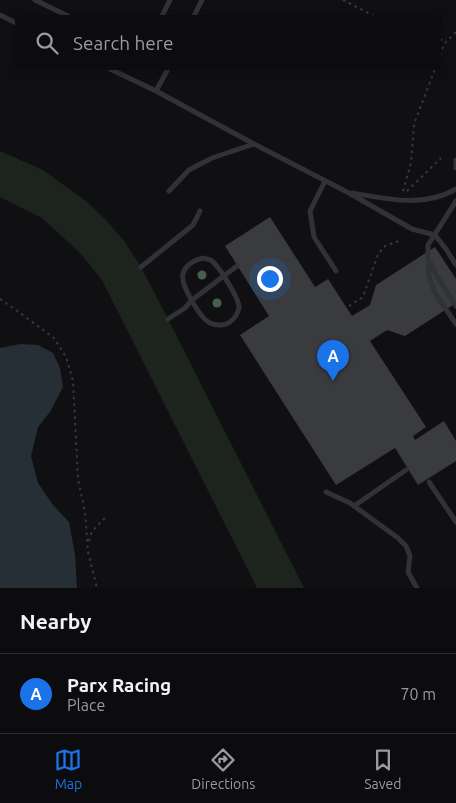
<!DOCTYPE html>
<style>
body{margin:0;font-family:Ubuntu,sans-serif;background:#1a1a1c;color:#f1f3f6}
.you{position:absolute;left:269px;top:278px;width:18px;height:18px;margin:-12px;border:4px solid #fff;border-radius:50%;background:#1a73e8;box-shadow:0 0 0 8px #1a73e833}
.badge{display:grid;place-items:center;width:32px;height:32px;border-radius:50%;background:#1a73e8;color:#fff;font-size:16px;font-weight:700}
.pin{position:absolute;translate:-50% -41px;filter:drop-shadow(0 1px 2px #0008)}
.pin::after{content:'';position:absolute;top:26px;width:18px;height:15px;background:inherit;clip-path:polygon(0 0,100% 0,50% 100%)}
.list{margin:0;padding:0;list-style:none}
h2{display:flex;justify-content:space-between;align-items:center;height:65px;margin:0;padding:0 20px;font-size:21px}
h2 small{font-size:16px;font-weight:400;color:#9a9b9e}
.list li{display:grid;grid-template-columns:32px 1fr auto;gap:15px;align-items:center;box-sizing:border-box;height:80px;padding:0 20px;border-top:1px solid #2c2c2e}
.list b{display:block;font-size:19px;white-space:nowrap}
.list p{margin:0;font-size:16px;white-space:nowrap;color:#9a9b9e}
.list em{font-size:16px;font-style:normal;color:#9a9b9e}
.icon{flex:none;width:28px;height:28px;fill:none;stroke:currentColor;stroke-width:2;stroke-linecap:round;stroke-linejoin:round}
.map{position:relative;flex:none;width:456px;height:588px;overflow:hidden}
.search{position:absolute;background:#0c0c0e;box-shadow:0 2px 12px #0003;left:15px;right:15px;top:15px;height:55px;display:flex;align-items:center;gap:12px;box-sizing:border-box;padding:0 18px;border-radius:0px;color:#9a9b9e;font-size:19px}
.sheet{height:145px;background:#0c0c0e}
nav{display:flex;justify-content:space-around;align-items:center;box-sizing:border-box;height:70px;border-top:1px solid #2c2c2e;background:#0c0c0e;font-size:14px;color:#9a9b9e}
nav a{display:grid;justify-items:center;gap:2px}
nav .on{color:#1a73e8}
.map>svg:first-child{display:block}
.green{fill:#1c241d}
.water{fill:#262f36}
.building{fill:#3a3b3f}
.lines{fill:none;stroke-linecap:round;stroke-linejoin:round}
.path{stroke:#37393e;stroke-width:2;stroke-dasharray:2.5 4;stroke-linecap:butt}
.service{stroke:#313237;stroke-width:5}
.tree{fill:#485f4b}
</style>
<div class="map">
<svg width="456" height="588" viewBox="0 0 456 588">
<rect width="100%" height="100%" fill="#101012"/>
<path class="green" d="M0,151L43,170L87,202L107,221L125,242L141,267L168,319L304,588H257L102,280L81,254L42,218L0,197Z"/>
<path class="water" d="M20,344L38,345L53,353L60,368L63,387L50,412L38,427L31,456L38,483L53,505L69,522L75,555L77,588H0V348Z"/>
<path class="building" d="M270,217L315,287L328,279L352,316L370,305L376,285L435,247L456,279V303L405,336L387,330L370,341L426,427L413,436L415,440L444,421L456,441V461L418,485L395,448L336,485L240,335L269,316L225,246Z"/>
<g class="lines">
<path class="path" d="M343,0L374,16
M440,39L446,42
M440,55L444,44L456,32
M403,191L411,163L414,124L435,69
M407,191L441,158
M0,299L16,310L54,338L66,357L73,381L78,479L85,512L88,552L97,588
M349,306L363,297L378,254L385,246L399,241
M89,541L92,531L105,518"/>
<path class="service" d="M35,0L68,16
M0,15L16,23
M162,16L170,0
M194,16L202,0
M110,69L156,91L254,144L349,193L412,229L435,235L446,249L456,265
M156,91L168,69
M456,160V168
M325,181L310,211L314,237L336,271
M169,191L189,170L212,158L254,144
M352,193C387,199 424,208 456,189
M456,201L428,245V257L429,276L435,293L456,324
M203,258C206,259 211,259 213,262C220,268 240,300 239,308C238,312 235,318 231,321C226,326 216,326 210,323C200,318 180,284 183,274C185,265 195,260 203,258Z
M430,262L436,275L456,306
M141,267L193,225L200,211
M168,319L185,308L192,300L237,266
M429,482L456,522
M326,492L350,503L398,538L406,546L410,556L408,572L417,588
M354,506L406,470"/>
</g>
<g class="tree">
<circle cx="202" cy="275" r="4.5"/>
<circle cx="217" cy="303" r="4.5"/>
</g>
</svg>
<div class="you"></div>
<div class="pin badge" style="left:333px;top:381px">A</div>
<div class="search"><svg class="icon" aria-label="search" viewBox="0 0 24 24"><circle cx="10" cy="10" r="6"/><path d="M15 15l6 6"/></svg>Search here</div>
</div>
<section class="sheet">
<h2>Nearby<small></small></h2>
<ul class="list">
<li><span class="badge">A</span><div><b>Parx Racing</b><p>Place</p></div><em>70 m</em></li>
</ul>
</section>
<nav>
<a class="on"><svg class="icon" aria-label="map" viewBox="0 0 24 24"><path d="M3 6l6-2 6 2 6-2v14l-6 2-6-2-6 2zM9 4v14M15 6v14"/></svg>Map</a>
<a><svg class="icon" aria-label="directions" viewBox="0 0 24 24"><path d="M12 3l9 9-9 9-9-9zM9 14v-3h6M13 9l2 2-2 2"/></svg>Directions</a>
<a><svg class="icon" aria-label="saved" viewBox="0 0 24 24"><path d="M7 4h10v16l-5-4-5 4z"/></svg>Saved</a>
</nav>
